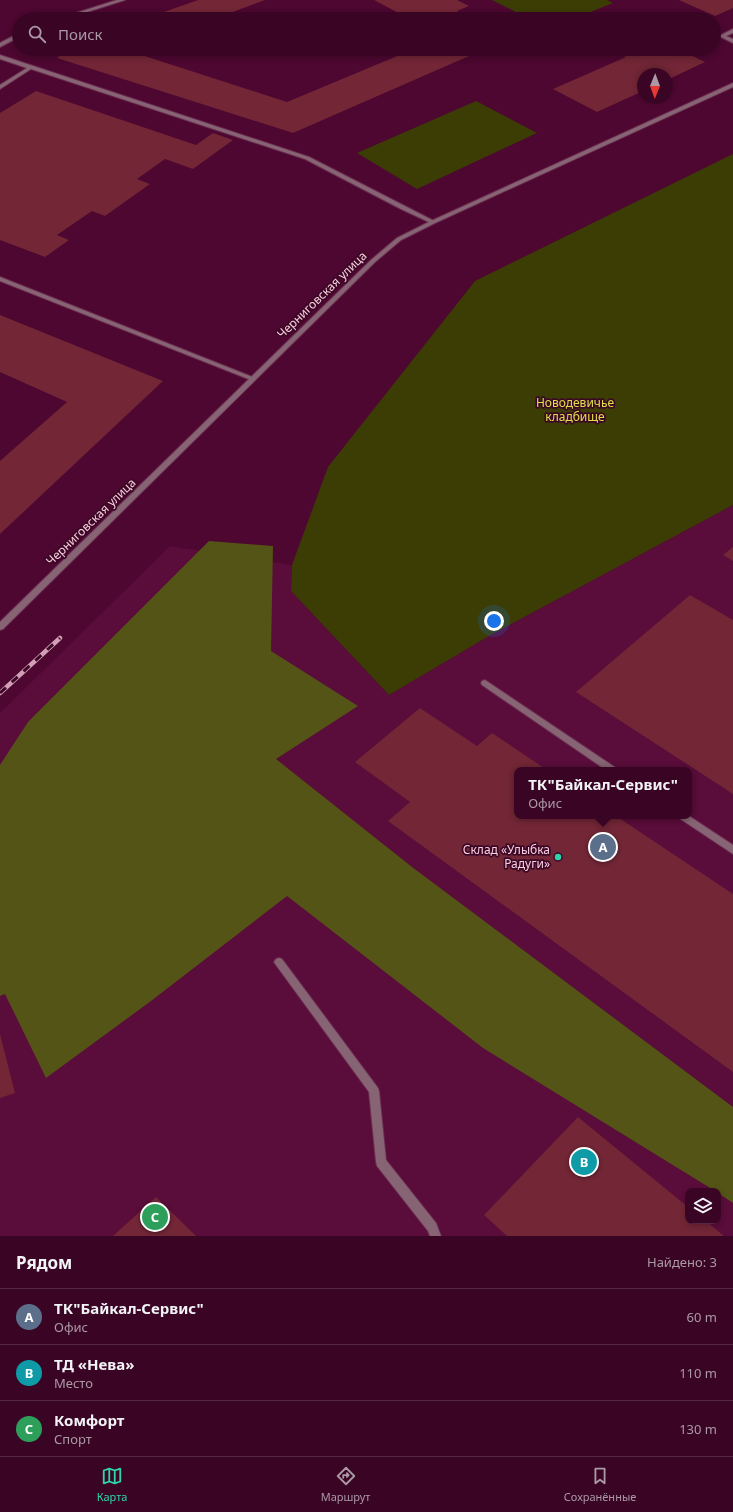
<!DOCTYPE html>
<html lang="ru">
<meta charset="utf-8">
<style>
body{margin:0;font-family:"Noto Sans",sans-serif;background:#410f2c;color:#f1f3f6}
.controls{position:absolute;right:12px;bottom:12px;display:grid;overflow:hidden;border-radius:8px;box-shadow:0 2px 6px #0003}
.controls button{width:36px;height:36px;display:grid;place-items:center;padding:0;border:0;border-bottom:1px solid #542641;background:#3a0524;color:#f1f3f6;font:20px sans-serif}
.compass{position:absolute;left:637px;top:68px;width:36px;height:36px;border-radius:50%;background:#3a0524;box-shadow:0 2px 6px #0003;rotate:181deg}
.you{position:absolute;left:494px;top:621px;width:14px;height:14px;margin:-10px;border:3px solid #fff;border-radius:50%;background:#1a73e8;box-shadow:0 0 0 6px #1a73e833}
.badge{display:grid;place-items:center;width:26px;height:26px;border-radius:50%;background:#2dd5ab;color:#fff;font-size:13px;font-weight:700}
.pin{position:absolute;translate:-50% -50%;border:2px solid #fff;box-shadow:0 1px 4px #0006}
.popup{position:absolute;left:514px;top:767px;width:178px;height:52px;box-sizing:border-box;display:grid;place-content:center;border-radius:8px;background:#3a0524;filter:drop-shadow(0 1px 3px #0005);font-size:13px;white-space:nowrap;color:#ab99a6}
.popup b{font-size:15px;color:#f1f3f6}
.popup::after{content:'';position:absolute;left:50%;top:100%;margin-left:-8px;border:8px solid transparent;border-top-color:#3a0524}
.list{margin:0;padding:0;list-style:none}
h2{display:flex;justify-content:space-between;align-items:center;height:52px;margin:0;padding:0 16px;font-size:17px}
h2 small{font-size:13px;font-weight:400;color:#ab99a6}
.list li{display:grid;grid-template-columns:26px 1fr auto;gap:12px;align-items:center;box-sizing:border-box;height:56px;padding:0 16px;border-top:1px solid #542641}
.list b{display:block;font-size:15px;white-space:nowrap}
.list p{margin:0;font-size:13px;white-space:nowrap;color:#ab99a6}
.list em{font-size:13px;font-style:normal;color:#ab99a6}
.icon{flex:none;width:22px;height:22px;fill:none;stroke:currentColor;stroke-width:2;stroke-linecap:round;stroke-linejoin:round}
.map{position:relative;flex:none;width:733px;height:1236px;overflow:hidden}
.search{position:absolute;background:#3a0524;box-shadow:0 2px 6px #0003;left:12px;right:12px;top:12px;height:44px;display:flex;align-items:center;gap:10px;box-sizing:border-box;padding:0 14px;border-radius:22px;color:#ab99a6;font-size:15px}
.sheet{height:220px;background:#3a0524}
nav{display:flex;justify-content:space-around;align-items:center;box-sizing:border-box;height:56px;border-top:1px solid #542641;background:#3a0524;font-size:11px;color:#ab99a6}
nav a{display:grid;justify-items:center;gap:2px}
nav .on{color:#2dd5ab}
.map>svg:first-child{display:block}
.built{fill:#5a0c3a;fill-rule:evenodd}
.green{fill:#3c3d04}
.forest{fill:#535416}
.building{fill:#722636}
.lines{fill:none;stroke-linecap:round;stroke-linejoin:round}
.lane-casing{stroke:#6c2b50;stroke-width:2}
.street-casing{stroke:#6c2b50;stroke-width:2}
.lane{fill:#866473;fill-rule:evenodd}
.street{fill:#866473;fill-rule:evenodd}
.rail-casing{stroke:#d19fb7;stroke-width:4.5}
.rail{stroke:#3c0825;stroke-width:3;stroke-dasharray:8;stroke-linecap:butt}
.poi-dot{fill:#2dd5ab;stroke:#3c0825;stroke-width:1.5}
.labels{text-anchor:middle;stroke-width:3.5;stroke-linejoin:round;paint-order:stroke}
.street-label{font-size:12px;fill:#facfe1;stroke:#3c0825}
.park-label{font-size:12px;fill:#dce049;stroke:#3c0825}
.poi-label{font-size:12px;fill:#facfe1;stroke:#3c0825;text-anchor:end}
</style>
<div class="map">
<svg width="733" height="1236" viewBox="0 0 733 1236">
<rect width="100%" height="100%" fill="#4d0730"/>
<path class="built" d="M733,505V1236H0V713L170,546L292,565L291,591L389,695L489,636ZM517,770H689V816H517ZM688,1191H718V1221H688Z"/>
<path class="green" d="M492,0H607L613,3L573,19H530Z
M476,101L537,133L417,189L357,153Z
M733,154V505L489,636L389,695L291,591L292,565L328,467L475,281Z"/>
<path class="forest" d="M209,541L273,546L271,651L358,706L276,759L412,867L733,1107V1203L718,1193V1191H715L483,1048L287,896L151,1001L46,1078L5,994L0,996V765L28,722Z"/>
<path class="building" d="M198,0H265L214,19H144Z
M374,0H457L469,6L457,11L471,19H410Z
M679,0H733V8L715,16Z
M69,49H133L129,51L287,102L414,49H485L293,133L57,58Z
M610,49H678L705,62L667,80V74H643V91L597,112L553,89L626,57Z
M36,91L196,145L213,133L233,140L193,169L165,159L137,179L150,184L105,216L92,211L57,235L69,240L45,257L0,240V113Z
M0,315L163,381L0,534V461L67,402L0,372Z
M733,547V561L723,555Z
M690,595L733,620V794L576,692Z
M420,708L477,746L492,733L547,770H517V816H616L733,894V1072L388,821L410,802L355,762Z
M0,1034L15,1093L0,1098Z
M578,1117L688,1207V1221H706L724,1236H507L484,1215Z
M156,1197L196,1236H113Z"/>
<g class="lines">
<defs>
<path id="lane" d="M117,0H125L65,19H57Z
M733,29V33L726,36L733,39V43L719,36Z
M19,33V37L0,47V43Z
M0,55L309,157L436,222L435,223H431L401,209L305,159L31,69L0,89V85L27,68L0,59Z
M0,277L255,378L256,379L253,381L251,380L0,281Z
M485,680L616,768L617,770H606L482,685L481,683L482,681Z
M678,816H689L733,845V854L679,818Z
M279,958L282,959L378,1088L379,1091L386,1160L436,1223L441,1236H430L428,1231L377,1166L376,1162L369,1092L276,965L274,962L276,959Z"/>
<path id="street" d="M733,83V87L435,223L401,240L375,262L3,629L0,630V622L371,260L397,238L431,221Z"/>
</defs>
<use href="#lane" class="lane-casing"/>
<use href="#street" class="street-casing"/>
<use href="#lane" class="lane"/>
<use href="#street" class="street"/>
<defs>
<path id="rail" d="M0,693L60,638"/>
</defs>
<use href="#rail" class="rail-casing"/>
<use href="#rail" class="rail"/>
</g>
<circle class="poi-dot" cx="558" cy="857" r="4"/>
<g class="labels">
<g class="street-label">
<text transform="translate(322 295) rotate(-44)" y="4">Черниговская улица</text>
<text transform="translate(91 522) rotate(-44)" y="4">Черниговская улица</text>
</g>
<g class="park-label">
<text x="575" y="407">Новодевичье<tspan x="575" dy="14">кладбище</tspan></text>
</g>
<g class="poi-label">
<text x="550" y="854">Склад «Улыбка<tspan x="550" dy="14">Радуги»</tspan></text>
</g>
</g>
</svg>
<div class="controls">
<button><svg class="icon" aria-label="layers" viewBox="0 0 24 24"><path d="M12 4l9 5-9 5-9-5zM3 14l9 5 9-5"/></svg></button>
</div>
<svg class="compass" viewBox="-18 -18 36 36"><path d="M0-13l5 13h-10z" fill="#e53935"/><path d="M0 13l5-13h-10z" fill="#ab99a6"/></svg>
<div class="you"></div>
<div class="pin badge" style="left:603px;top:847px;background:#5c6f8a">A</div>
<div class="popup"><b>ТК&quot;Байкал-Сервис&quot;</b>Офис</div>
<div class="pin badge" style="left:584px;top:1162px;background:#0f9aa8">B</div>
<div class="pin badge" style="left:155px;top:1217px;background:#2e9e5b">C</div>
<div class="search"><svg class="icon" aria-label="search" viewBox="0 0 24 24"><circle cx="10" cy="10" r="6"/><path d="M15 15l6 6"/></svg>Поиск</div>
</div>
<section class="sheet">
<h2>Рядом<small>Найдено: 3</small></h2>
<ul class="list">
<li><span class="badge" style="background:#5c6f8a">A</span><div><b>ТК&quot;Байкал-Сервис&quot;</b><p>Офис</p></div><em>60 m</em></li>
<li><span class="badge" style="background:#0f9aa8">B</span><div><b>ТД «Нева»</b><p>Место</p></div><em>110 m</em></li>
<li><span class="badge" style="background:#2e9e5b">C</span><div><b>Комфорт</b><p>Спорт</p></div><em>130 m</em></li>
</ul>
</section>
<nav>
<a class="on"><svg class="icon" aria-label="map" viewBox="0 0 24 24"><path d="M3 6l6-2 6 2 6-2v14l-6 2-6-2-6 2zM9 4v14M15 6v14"/></svg>Карта</a>
<a><svg class="icon" aria-label="directions" viewBox="0 0 24 24"><path d="M12 3l9 9-9 9-9-9zM9 14v-3h6M13 9l2 2-2 2"/></svg>Маршрут</a>
<a><svg class="icon" aria-label="saved" viewBox="0 0 24 24"><path d="M7 4h10v16l-5-4-5 4z"/></svg>Сохранённые</a>
</nav>
